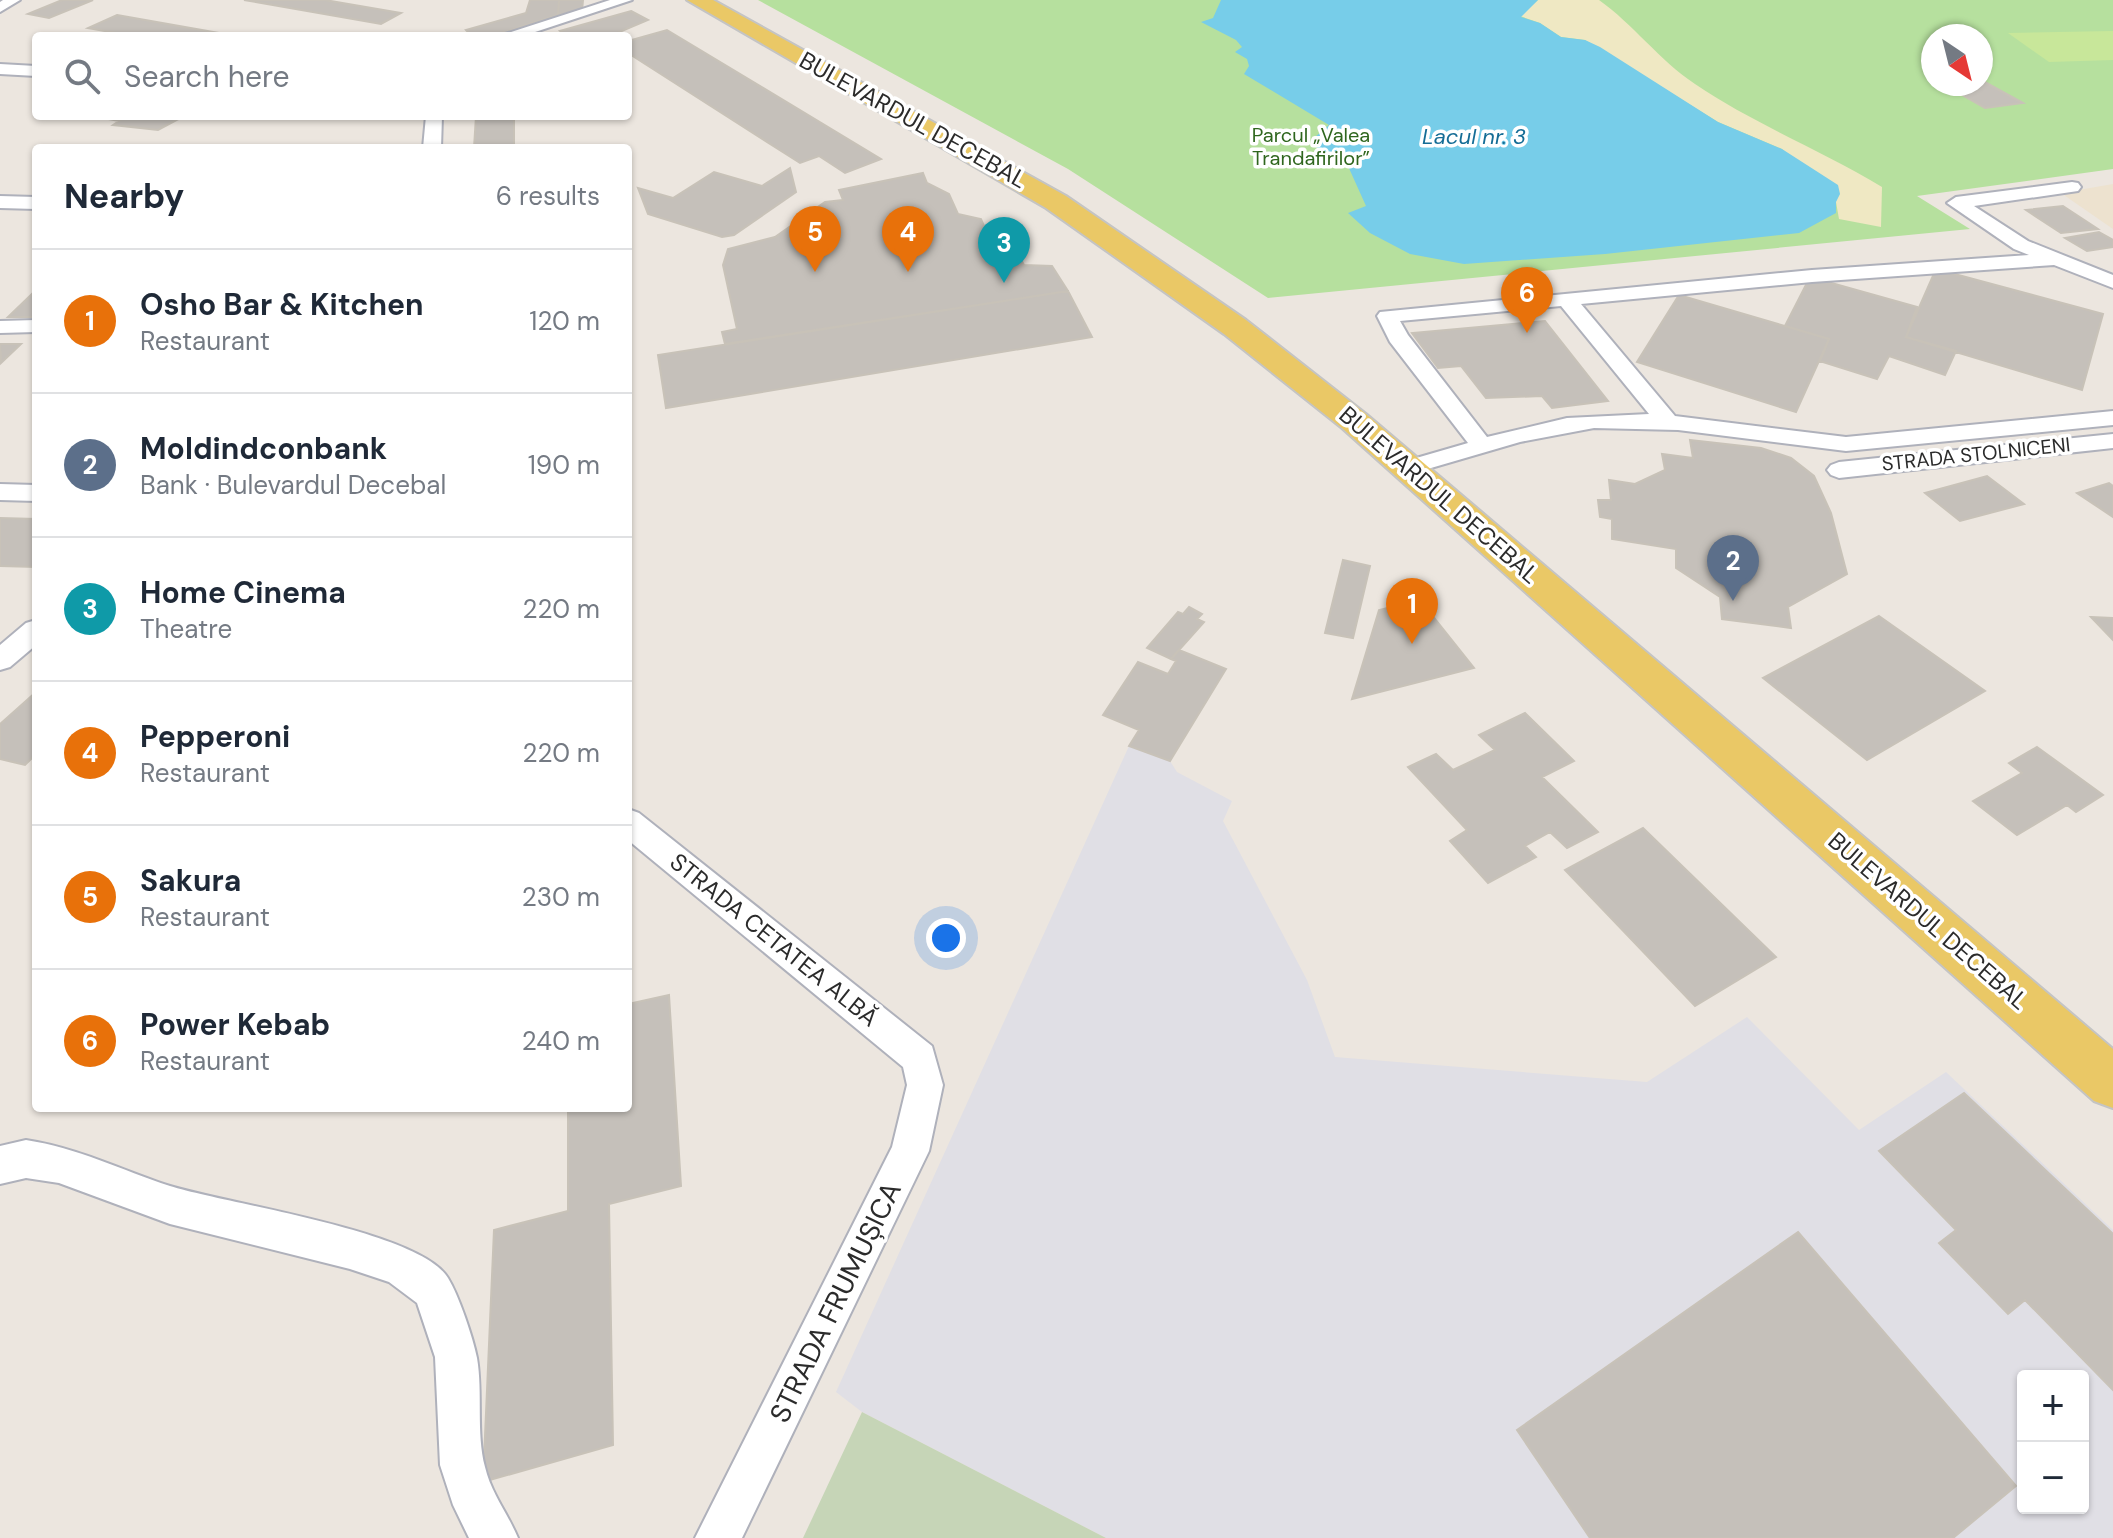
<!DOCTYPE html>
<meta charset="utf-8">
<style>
body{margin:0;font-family:"DM Sans",sans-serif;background:#f2f2f3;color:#1f2937}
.controls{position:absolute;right:24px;bottom:24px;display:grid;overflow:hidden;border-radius:8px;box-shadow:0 2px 6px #0004}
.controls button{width:72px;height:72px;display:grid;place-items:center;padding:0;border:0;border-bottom:2px solid #e0e1e3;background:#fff;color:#1f2937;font:40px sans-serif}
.compass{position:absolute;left:1921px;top:24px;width:72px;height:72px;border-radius:50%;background:#fff;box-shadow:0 2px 6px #0004;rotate:145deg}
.you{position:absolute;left:946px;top:938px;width:28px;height:28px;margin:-20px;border:6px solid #fff;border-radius:50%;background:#1a73e8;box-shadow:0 0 0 12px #1a73e833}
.badge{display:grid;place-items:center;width:52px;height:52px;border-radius:50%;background:#476bf1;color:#fff;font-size:26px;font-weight:700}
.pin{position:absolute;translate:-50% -66px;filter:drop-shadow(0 2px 4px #0008)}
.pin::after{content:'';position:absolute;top:42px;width:28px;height:24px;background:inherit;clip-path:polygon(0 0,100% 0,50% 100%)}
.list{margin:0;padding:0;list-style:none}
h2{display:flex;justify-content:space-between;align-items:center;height:104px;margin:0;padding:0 32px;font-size:34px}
h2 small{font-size:26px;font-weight:400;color:#747a83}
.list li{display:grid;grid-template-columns:52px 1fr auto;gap:24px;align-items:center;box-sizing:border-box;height:144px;padding:0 32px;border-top:2px solid #e0e1e3}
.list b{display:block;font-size:30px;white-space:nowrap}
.list p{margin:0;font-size:26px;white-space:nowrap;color:#747a83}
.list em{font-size:26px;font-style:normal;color:#747a83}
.icon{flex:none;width:44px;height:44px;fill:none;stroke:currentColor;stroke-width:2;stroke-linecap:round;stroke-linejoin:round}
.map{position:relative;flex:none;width:2113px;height:1538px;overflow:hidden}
.search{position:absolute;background:#fff;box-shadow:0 2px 6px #0004;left:32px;top:32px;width:600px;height:88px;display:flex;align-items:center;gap:20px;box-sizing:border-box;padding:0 28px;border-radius:8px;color:#747a83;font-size:30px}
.panel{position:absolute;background:#fff;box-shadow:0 2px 6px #0004;left:32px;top:144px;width:600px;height:968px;border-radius:8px}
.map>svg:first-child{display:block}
.industrial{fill:#e0dfe5;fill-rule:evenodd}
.education{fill:#ede2cf}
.green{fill:#b6e09e;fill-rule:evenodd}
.sand{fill:#efe8c3}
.cemetery{fill:#c6d5b7}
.pitch{fill:#c8e79a}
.water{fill:#77cde9}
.building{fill:#c5c0ba;stroke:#c8c2b8;stroke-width:2}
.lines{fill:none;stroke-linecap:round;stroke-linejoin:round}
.minor-casing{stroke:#afb1bb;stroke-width:4}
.primary-casing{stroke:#c4c4c4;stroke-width:4}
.minor{fill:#fff;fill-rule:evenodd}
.primary{fill:#eac866;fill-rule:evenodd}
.labels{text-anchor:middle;stroke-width:7;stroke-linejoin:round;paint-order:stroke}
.far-park-label{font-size:20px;fill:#2f661e;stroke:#fff}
.far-street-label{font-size:20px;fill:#2b2b2b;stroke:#fff}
.far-water-label{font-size:22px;font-style:italic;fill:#156d96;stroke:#fff}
.street-label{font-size:24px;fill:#2b2b2b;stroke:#fff}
.near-street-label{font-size:28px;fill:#2b2b2b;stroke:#fff}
</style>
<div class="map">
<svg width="2113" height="1538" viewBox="0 0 2113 1538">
<rect width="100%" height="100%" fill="#ece6df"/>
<path class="industrial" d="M1129,746L1170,761L1177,772L1232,801L1223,821L1307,980L1335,1057L1647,1082L1747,1017L1859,1130L1946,1072L2113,1230V1538H1106L862,1412L836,1392ZM2023,1376H2083V1508H2023Z"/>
<path class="education" d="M2113,184V229L2061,193Z"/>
<path class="green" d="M758,0H2113V169L1917,196L1970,229L1268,298L1068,169ZM1933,36H1981V84H1933Z"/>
<path class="sand" d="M1538,0H1599C1633,24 1659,60 1695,84C1754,124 1821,150 1882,187L1881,227L1839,219L1836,202L1782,149L1718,122L1585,40L1561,37L1540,23L1520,16Z"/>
<path class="cemetery" d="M862,1412L1106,1538H803Z"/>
<path class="pitch" d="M2113,31V60L2049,62L2008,33Z"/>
<path class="water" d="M1221,0H1538L1521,17L1540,23L1561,37L1585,40L1600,47L1718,122L1782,149L1838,185L1840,194L1836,202V213L1799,233L1605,254L1464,264L1410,254L1370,233L1348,213L1366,206L1348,166L1322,162L1314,138L1329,125L1244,74L1249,66L1247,59L1235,52L1242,47L1236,40L1201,22L1213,18Z"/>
<path class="building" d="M62,0H93L49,18L28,14Z
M244,0H325L401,13L381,24Z
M530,0H559L558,15L493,36L463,34L468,32L466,30L526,13Z
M559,0H583L582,11L558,15Z
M631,11L648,20L610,36H567L560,31Z
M117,15L236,36H133L88,28Z
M667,30L881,159L845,173L819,156L800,163L628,53V41Z
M1981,80L2023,103L1985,108L1943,84H1981Z
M92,116H184L158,130L113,125L119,121Z
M476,116H514V148H474Z
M790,168L796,192L734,235L722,237L648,214L638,188L673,198L714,172L762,186Z
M923,173L927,183L949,194L958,214L981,219L994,248L1013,245L1024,265L1052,266L1068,291L725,344L722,332L737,329L723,265L728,249L775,237L825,202L843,200L839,190Z
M2063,206L2098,229L2061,233L2026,210Z
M2099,232L2113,240V247L2087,251L2065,238Z
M1936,269L2103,314L2082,390L1906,337Z
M1810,277L1917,307L1906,337L1956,351L1945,375L1889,356L1877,379L1820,361L1829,339L1785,326Z
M1068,291L1092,337L666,408L658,355Z
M34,292L36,317H8Z
M1679,295L1829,339L1796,412L1637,362Z
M1545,321L1608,401L1552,408L1542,396L1486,398L1461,366L1438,368L1412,333Z
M0,344H21L1,363Z
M1690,440L1761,448L1791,458L1814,476L1831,513L1847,574L1788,607L1791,628L1722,619L1720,597L1676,568V549L1612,539V519L1600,517L1598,500H1611L1609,480L1635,484L1665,470L1662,454L1693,458Z
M1987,476L2024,504L1960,521L1925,493Z
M2109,483L2113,486V517L2077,493Z
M0,518L36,519V567L0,566Z
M1343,560L1370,566L1353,638L1325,633Z
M1420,600L1474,668L1352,699L1379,610Z
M1189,607L1202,614L1197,619L1204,622L1171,659L1147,648L1178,612L1183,614Z
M1879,616L1985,691L1867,760L1763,678Z
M2091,617L2113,618V640Z
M1179,650L1226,669L1170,761L1129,746L1139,730L1103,715L1138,662L1168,674L1176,661L1171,659Z
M36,692V754L25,765L0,759V724Z
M1525,713L1574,761L1542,777L1598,832L1567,848L1550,832L1525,846L1536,857L1488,883L1450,841L1467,830L1408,767L1436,754L1453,770L1495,750L1479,735Z
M2037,747L2103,795L2076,812L2067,805L2017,835L1973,801L2022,773L2009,763Z
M1643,828L1776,957L1695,1006L1565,870Z
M669,995L681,1186L609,1204L613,1445L483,1482L494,1230L568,1211V1108H628V1004Z
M1964,1093L2113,1234V1390L2025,1300L2008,1314L1939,1243L1956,1230L1879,1151Z
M1798,1232L2016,1486L1953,1538H1590L1517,1430Z"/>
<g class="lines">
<defs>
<path id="minor" d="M3,0H20L0,12V2Z
M610,0H632L523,36H499Z
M0,64L36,66V76L0,74Z
M426,116H442L441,148H423Z
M2072,182L2078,183L2081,187L2078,191L1974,206L2028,241L2113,275V288L2054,265L1812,282L1581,304L1675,416L1846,437L2113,411V425L1846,451L1678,430L1594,428L1520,442L1407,475L1399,473L1395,468L1399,463L1468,443L1390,342L1377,316L1380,312L1812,270L2029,255L2014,249L1947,203L1956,197ZM1561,306L1649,414L1567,418L1487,437L1408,335L1400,321Z
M0,196L36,197V209L0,208Z
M36,320V332L0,333V321Z
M2113,434V448L1839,478L1831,475L1827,470L1831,465L1839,462Z
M0,484L36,485V501L0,500Z
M36,620V645L10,667L0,670V645L26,623Z
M628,809L639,813L932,1046L943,1085L929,1151L742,1538H695L892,1147L907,1085L903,1067L628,840Z
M26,1140C78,1148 121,1170 170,1186C227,1204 420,1231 448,1278C459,1296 473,1338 477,1358C483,1393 476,1432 485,1467C491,1493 508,1514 518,1538H469L453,1505L440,1465L435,1357L417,1303L389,1282L350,1269L170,1224L59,1183L26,1178L0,1184V1146Z"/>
<path id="primary" d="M687,0H713L1066,196L1246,320L1366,414L2113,1049V1108L2094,1101L1342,428L1224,334L1046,208Z"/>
</defs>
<use href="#minor" class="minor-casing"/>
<use href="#primary" class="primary-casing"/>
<use href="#minor" class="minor"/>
<use href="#primary" class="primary"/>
</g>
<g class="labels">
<g class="far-park-label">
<text x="1311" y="142">Parcul „Valea<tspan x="1311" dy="23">Trandafirilor”</tspan></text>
</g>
<g class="far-street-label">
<text transform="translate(1976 454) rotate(-6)" y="7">STRADA STOLNICENI</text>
</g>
<g class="far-water-label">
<text x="1474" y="144">Lacul nr. 3</text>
</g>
<g class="street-label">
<text transform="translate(913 120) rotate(29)" y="8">BULEVARDUL DECEBAL</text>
<text transform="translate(1439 495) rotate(41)" y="8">BULEVARDUL DECEBAL</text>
<text transform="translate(1928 921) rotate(41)" y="8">BULEVARDUL DECEBAL</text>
<text transform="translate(774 940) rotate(39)" y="8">STRADA CETATEA ALBĂ</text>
</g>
<g class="near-street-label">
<text transform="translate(835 1302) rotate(-64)" y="10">STRADA FRUMUȘICA</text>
</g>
</g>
</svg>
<div class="controls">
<button>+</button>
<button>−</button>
</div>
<svg class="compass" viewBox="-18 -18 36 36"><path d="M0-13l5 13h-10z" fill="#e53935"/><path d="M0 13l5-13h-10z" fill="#747a83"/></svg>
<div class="you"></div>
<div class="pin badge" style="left:1412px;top:644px;background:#e8710a">1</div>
<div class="pin badge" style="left:1733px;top:601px;background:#5c6f8a">2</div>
<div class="pin badge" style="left:1004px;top:283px;background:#0f9aa8">3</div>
<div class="pin badge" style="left:908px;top:272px;background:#e8710a">4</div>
<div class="pin badge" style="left:815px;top:272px;background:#e8710a">5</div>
<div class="pin badge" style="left:1527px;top:333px;background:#e8710a">6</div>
<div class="search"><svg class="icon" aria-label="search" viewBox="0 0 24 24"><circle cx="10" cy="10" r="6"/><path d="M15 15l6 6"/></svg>Search here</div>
<section class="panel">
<h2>Nearby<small>6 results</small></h2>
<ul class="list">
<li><span class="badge" style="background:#e8710a">1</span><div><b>Osho Bar &amp; Kitchen</b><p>Restaurant</p></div><em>120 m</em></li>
<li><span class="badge" style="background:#5c6f8a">2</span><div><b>Moldindconbank</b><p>Bank · Bulevardul Decebal</p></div><em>190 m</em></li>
<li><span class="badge" style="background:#0f9aa8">3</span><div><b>Home Cinema</b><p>Theatre</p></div><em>220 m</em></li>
<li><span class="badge" style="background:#e8710a">4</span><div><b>Pepperoni</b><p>Restaurant</p></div><em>220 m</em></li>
<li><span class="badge" style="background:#e8710a">5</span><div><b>Sakura</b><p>Restaurant</p></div><em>230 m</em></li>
<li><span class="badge" style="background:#e8710a">6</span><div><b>Power Kebab</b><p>Restaurant</p></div><em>240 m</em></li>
</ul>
</section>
</div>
